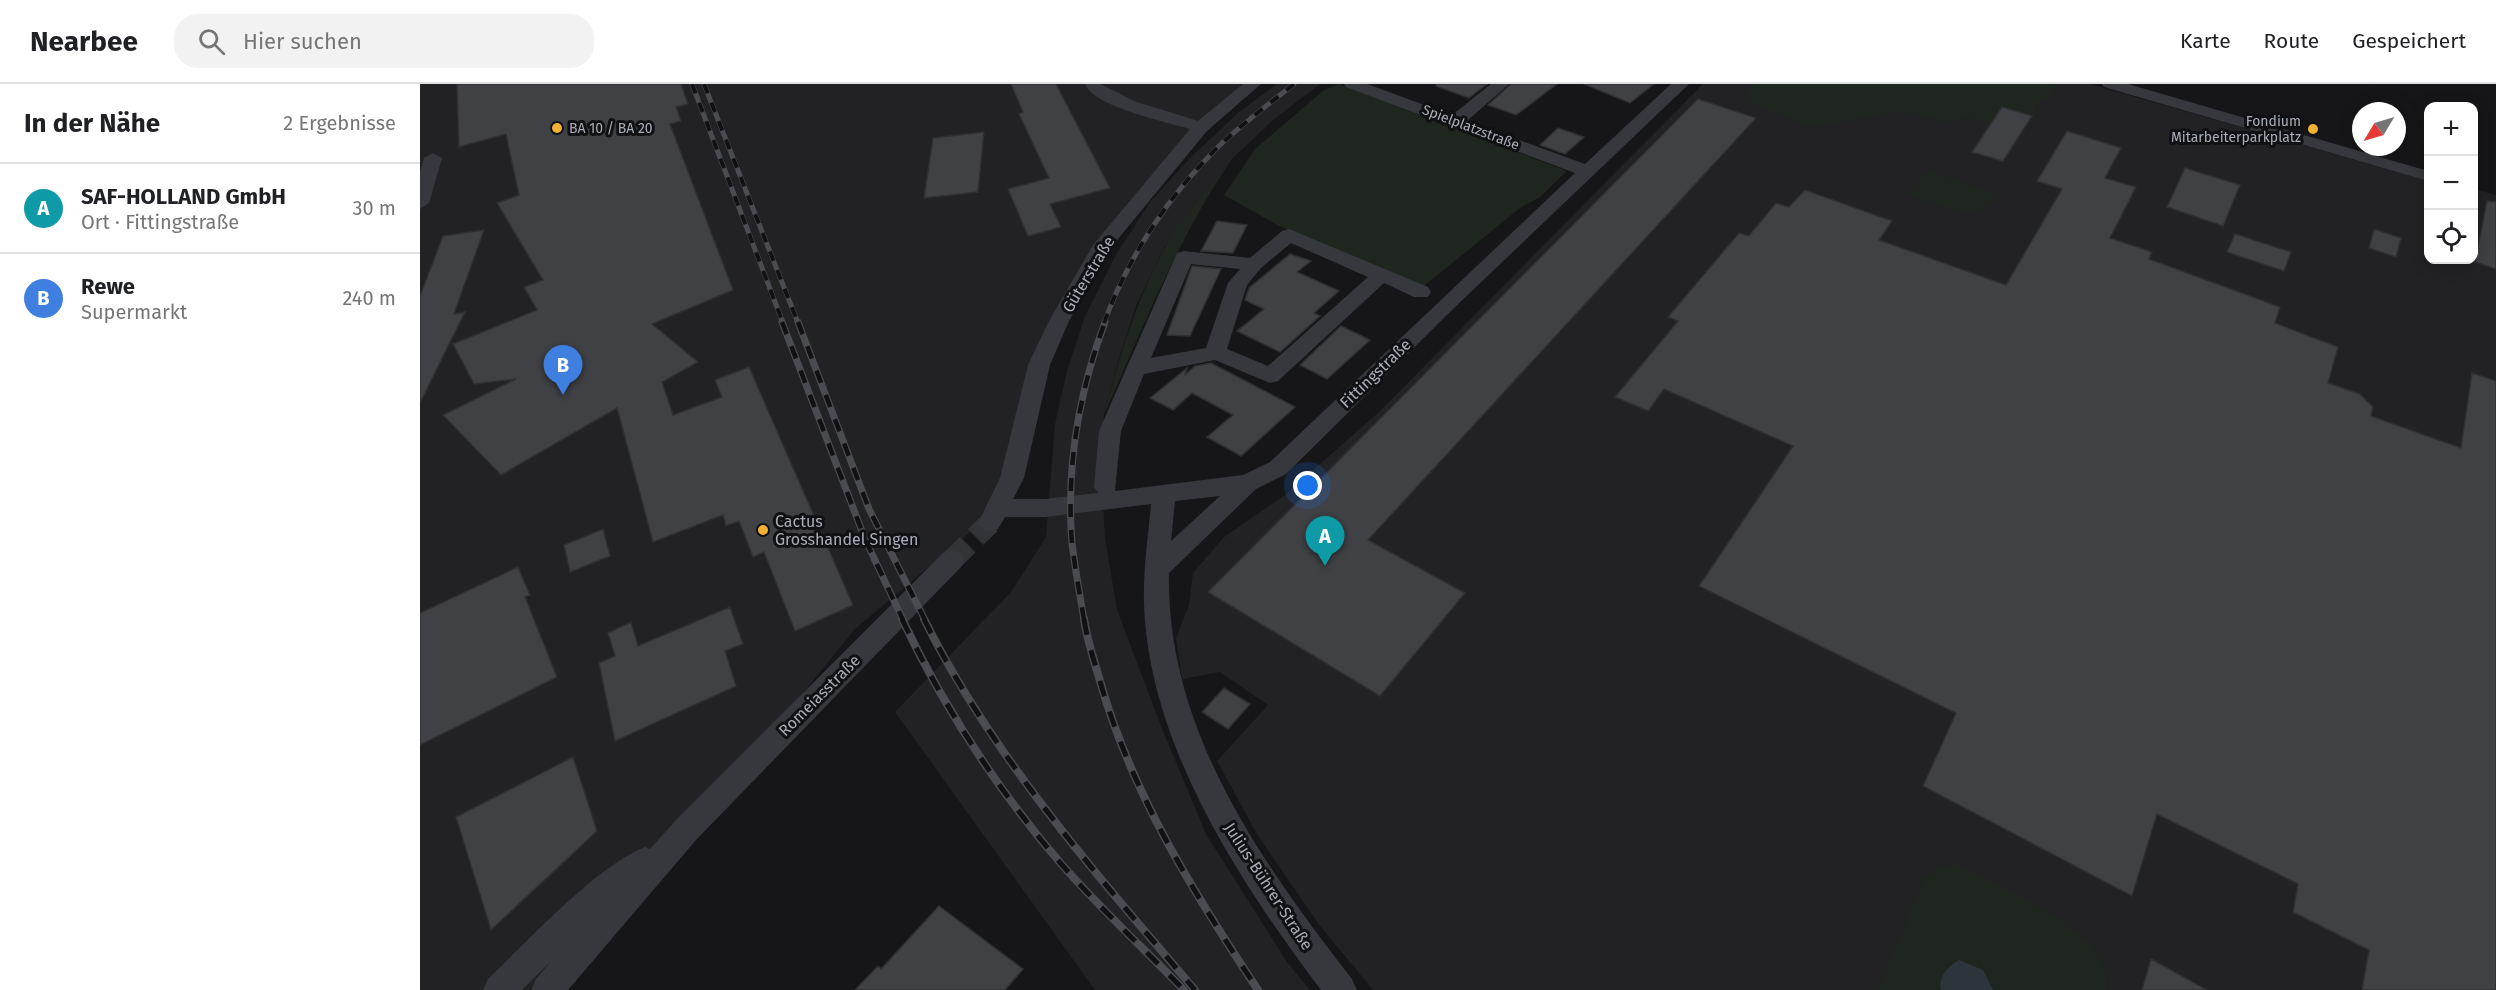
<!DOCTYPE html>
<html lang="de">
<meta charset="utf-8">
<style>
body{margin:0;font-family:"Fira Sans",sans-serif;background:#f2f2f2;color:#202124}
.controls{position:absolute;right:18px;top:18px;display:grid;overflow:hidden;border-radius:12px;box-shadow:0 3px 15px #0003}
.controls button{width:54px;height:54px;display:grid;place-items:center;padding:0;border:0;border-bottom:2px solid #e0e0e0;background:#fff;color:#202124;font:30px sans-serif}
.compass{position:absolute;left:1932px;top:18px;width:54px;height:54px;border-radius:50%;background:#fff;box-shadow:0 3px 15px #0003;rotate:232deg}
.you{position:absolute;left:888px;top:402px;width:21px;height:21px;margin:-15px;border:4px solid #fff;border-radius:50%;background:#1a73e8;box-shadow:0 0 0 9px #1a73e833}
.badge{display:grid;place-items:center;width:39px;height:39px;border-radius:50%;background:#db2777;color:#fff;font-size:20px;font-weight:700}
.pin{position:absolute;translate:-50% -50px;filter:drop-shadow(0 2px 3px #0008)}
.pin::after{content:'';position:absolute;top:32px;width:21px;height:18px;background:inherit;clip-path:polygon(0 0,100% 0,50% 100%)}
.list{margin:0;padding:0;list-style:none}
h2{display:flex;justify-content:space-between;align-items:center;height:78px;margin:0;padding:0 24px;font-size:26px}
h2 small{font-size:20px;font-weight:400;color:#757577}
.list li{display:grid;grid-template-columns:39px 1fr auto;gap:18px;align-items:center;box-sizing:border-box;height:90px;padding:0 24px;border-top:2px solid #e0e0e0}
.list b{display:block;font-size:22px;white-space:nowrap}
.list p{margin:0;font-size:20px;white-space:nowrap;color:#757577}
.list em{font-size:20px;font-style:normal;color:#757577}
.icon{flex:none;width:33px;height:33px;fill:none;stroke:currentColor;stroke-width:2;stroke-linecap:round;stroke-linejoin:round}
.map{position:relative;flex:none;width:2076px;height:906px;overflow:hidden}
header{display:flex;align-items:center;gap:36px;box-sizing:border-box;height:84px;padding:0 30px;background:#fff;border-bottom:2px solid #e0e0e0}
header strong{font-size:28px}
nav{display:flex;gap:33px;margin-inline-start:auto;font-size:21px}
.search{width:420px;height:54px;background:#f2f2f2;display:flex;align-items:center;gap:15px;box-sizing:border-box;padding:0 21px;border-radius:24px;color:#757577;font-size:22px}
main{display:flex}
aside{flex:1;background:#fff}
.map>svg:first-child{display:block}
.built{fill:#222225}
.green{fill:#1e261f}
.water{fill:#2c353c}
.building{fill:#404145;stroke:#303034;stroke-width:1.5}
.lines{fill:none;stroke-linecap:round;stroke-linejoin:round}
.minor-tunnel{stroke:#333438;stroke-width:22;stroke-dasharray:22 11;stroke-linecap:butt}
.minor{fill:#37383d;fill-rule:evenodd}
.rail-far2-casing{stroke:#4a4c52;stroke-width:5}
.rail-far1-casing{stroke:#4a4c52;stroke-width:7}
.rail-casing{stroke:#4a4c52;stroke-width:8}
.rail-far2{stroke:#111113;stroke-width:4;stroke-dasharray:10;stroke-linecap:butt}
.rail-far1{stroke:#111113;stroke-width:4.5;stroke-dasharray:13;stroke-linecap:butt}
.rail{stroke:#111113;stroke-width:5;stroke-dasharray:16;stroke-linecap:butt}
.poi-dot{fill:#f2b134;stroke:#111113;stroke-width:2}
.labels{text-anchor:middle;stroke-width:6;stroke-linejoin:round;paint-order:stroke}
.far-poi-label{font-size:14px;fill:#a8adb8;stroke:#111113;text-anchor:end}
.far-street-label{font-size:14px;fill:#a8adb8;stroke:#111113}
.street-label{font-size:16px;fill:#a8adb8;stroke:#111113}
.poi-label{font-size:16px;fill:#a8adb8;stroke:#111113;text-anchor:start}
</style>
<header>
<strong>Nearbee</strong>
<div class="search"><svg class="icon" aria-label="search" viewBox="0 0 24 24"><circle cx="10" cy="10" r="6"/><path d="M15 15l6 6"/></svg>Hier suchen</div>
<nav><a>Karte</a><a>Route</a><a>Gespeichert</a></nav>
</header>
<main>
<aside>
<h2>In der Nähe<small>2 Ergebnisse</small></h2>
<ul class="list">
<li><span class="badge" style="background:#0f9aa8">A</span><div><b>SAF-HOLLAND GmbH</b><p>Ort · Fittingstraße</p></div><em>30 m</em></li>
<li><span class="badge" style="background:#3f7fe0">B</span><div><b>Rewe</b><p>Supermarkt</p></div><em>240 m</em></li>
</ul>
</aside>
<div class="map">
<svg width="2076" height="906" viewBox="0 0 2076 906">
<rect width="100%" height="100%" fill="#161618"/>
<path class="built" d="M0,0H833L781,43L701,138L639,237L579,424L435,545L301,710L109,906H0Z
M857,0H900L853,36L812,75L774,120L744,164L716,222L698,278L684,331L681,387L685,454L697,526L745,652L786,750L867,878L890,906H675L475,628L591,508L626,453L635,340L647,287L665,232L697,169L730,118L772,72L819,28Z
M1283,0H1670L2008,97V176H2054V105L2076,111V906H953L900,842L838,752L797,677L848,621L800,588L762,595L756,554L769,521L773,489L804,453L865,411L960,327Z"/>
<path class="green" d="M919,0L1147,87L1120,113L1100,124L1004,202L859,142L804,111L835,65L904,6Z
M1326,0H1634L1629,14L1618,18L1614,25L1618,28L1604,45L1546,34L1525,38L1483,27L1394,43L1337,22L1326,14L1332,2Z
M812,75C758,154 723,243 684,331C699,274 715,219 743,167C761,133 787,104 812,75Z
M1508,86L1576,110C1559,144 1515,119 1489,109Z
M1535,780C1569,794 1641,832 1667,857C1681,870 1688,887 1686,906H1458L1504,794L1516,785Z"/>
<path class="water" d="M1539,876L1563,886L1573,906H1521C1518,893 1528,882 1539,876Z"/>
<path class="building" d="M37,0H261L268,20L256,23L261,37L250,40L313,206L232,240L278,278L242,298L253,331L302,313L295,296L329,283L433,521L375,547L344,468L333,473L319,437L306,442L303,431L233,458L197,324L81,391L23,331L96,295L54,300L33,260L117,226L104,203L123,196L77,119L99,111L86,50L39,63Z
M591,0H636L690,104L630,120L641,143L608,152L588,105L629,94L599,30L603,28Z
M1017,0H1067L1049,14L1016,2Z
M1091,0H1137L1096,31L1068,21Z
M1164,0H1234L1210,19Z
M1278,15L1336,34L948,456L1045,509L960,612L788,508Z
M1582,23L1612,32L1583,77L1552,68Z
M1138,44L1164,53L1145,70L1120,61Z
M1647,47L1701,64L1685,94L1716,103L1690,154L1732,168L1729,175L1860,223L1855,239L1918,263L1908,299L1940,310L1953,323L1951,332L2041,364L2052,289L2076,297V906H1942L1949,866L1873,828L1878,800L1737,730L1712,812L1503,702L1536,629L1279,502L1373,362L1244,305L1228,327L1195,313L1258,237L1248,233L1319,149L1329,152L1356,119L1369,123L1385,106L1472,137L1459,156L1586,201L1642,105L1617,97Z
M564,48L558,108L504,114L513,54Z
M1765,84L1820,101L1803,142L1747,123Z
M2067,117L2076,118V185L2055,178Z
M797,137L827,141L813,169L781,167Z
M1954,145L1981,154L1976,173L1949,164Z
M64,146L34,230L45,228L0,319V212L23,152Z
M1815,150L1871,168L1864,187L1807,168Z
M870,170L891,177L877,188L919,207L894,229L900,232L860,268L817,247L844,225L825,216L829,204Z
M772,182L801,185L770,252L747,251Z
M921,242L950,256L907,295L880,281Z
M791,279L875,323L821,372L787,353L813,331L772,309L753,326L730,314L767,284L765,291L775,282Z
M183,445L190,472L150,488L144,461Z
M98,483L110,511L105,513L137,593L0,661V529Z
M310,523L323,560L305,567L316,602L195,657L179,579L195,572L188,549L211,538L218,562Z
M804,604L830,620L808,645L782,628Z
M153,673L177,747L71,846L36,733Z
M519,822L603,885L585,906H435L458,882L461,885Z
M1731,875L1787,906H1722Z"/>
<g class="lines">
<path class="minor-tunnel" d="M532,476L570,439"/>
<path class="minor" d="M665,0H681L714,17L778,37L823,0H841L787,47L688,167L649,237L630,281L604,394L593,415H625L678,409L674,403L679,347L757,169L764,167L830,174L862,147L869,145L1008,203L1011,208L1008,213H994L964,199L858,297L850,299L795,276L724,290L701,347L695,407L823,391L850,378L1155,89L926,3L924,0H947L1032,31L1071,0H1089L1047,37L1165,80L1251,0H1269L1033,225L866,390L836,405L749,489C746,645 841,778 932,895L937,906H901C819,797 729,661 724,520C723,486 728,453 731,420L625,433H585L578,445L570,448L562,445L558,439L580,394L608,281L629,237L673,161L770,45C747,38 674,23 665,0ZM871,159L948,193L848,282L807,265L827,201L841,184ZM771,180L820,185L808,199L786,264L731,274ZM800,412L751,457L755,417Z
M1682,0H1708L2008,87V97L1684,3Z
M13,69L22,74L9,119L0,125V88L4,74Z
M532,466L541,469L544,476L541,483L276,756L148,906H111L116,895L131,877L102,906H63L68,895C108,857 175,783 225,763L230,765L256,736L523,469Z"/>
<defs>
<path id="rail-far2" d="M272,0L363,239
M284,0L378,239
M684,239C708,173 749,111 799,62C822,40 849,20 874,0"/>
<path id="rail-far1" d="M362,238L445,455L483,536
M378,238L449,425L505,536
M664,536C660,511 655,485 652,459C646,384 659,308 685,238"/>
<path id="rail" d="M482,535C524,624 579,708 643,782C681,825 724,865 764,906
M504,535C572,672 676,790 775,906
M664,535C667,556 674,576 680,597C712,710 773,808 838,906"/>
</defs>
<use href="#rail-far2" class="rail-far2-casing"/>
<use href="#rail-far1" class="rail-far1-casing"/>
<use href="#rail" class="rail-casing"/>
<use href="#rail-far2" class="rail-far2"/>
<use href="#rail-far1" class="rail-far1"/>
<use href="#rail" class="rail"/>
</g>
<g class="poi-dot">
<circle cx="137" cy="44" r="6"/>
<circle cx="1893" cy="45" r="6"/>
<circle cx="343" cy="446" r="6"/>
</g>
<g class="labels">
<g class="far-poi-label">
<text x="1881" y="42">Fondium<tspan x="1881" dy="16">Mitarbeiterparkplatz</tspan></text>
<text x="149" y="49" text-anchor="start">BA 10 / BA 20</text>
</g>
<g class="far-street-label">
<text transform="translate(1051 43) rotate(21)" y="5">Spielplatzstraße</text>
</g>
<g class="street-label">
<text transform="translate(668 190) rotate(-59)" y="6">Güterstraße</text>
<text transform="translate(955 289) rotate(-44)" y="6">Fittingstraße</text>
<text transform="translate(399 611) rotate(-45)" y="6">Romeiasstraße</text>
<text transform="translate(849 802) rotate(57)" y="6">Julius-Bührer-Straße</text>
</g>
<g class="poi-label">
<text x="355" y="443">Cactus<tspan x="355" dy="18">Grosshandel Singen</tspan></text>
</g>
</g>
</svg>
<div class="controls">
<button>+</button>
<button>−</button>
<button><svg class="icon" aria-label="locate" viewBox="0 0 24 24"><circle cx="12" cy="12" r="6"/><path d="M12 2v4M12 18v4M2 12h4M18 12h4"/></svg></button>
</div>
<svg class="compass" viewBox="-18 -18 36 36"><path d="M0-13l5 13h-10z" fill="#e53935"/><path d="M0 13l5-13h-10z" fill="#757577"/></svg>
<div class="you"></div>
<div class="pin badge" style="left:905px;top:482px;background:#0f9aa8">A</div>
<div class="pin badge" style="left:143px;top:311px;background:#3f7fe0">B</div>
</div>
</main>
